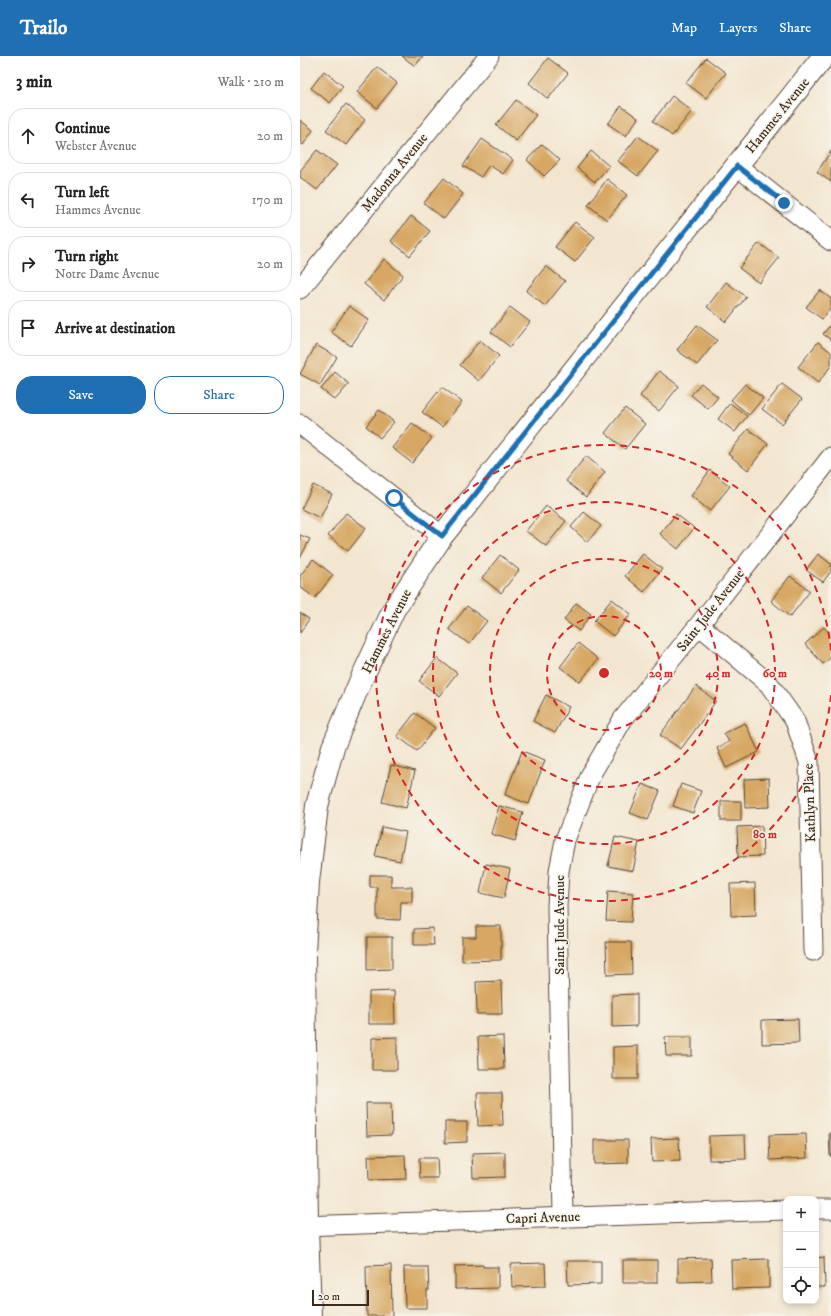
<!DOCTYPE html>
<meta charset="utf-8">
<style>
body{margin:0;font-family:"IM FELL DW Pica",serif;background:#f6f6f6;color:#222}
.controls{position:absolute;right:12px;bottom:12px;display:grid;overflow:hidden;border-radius:8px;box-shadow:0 2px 6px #0003}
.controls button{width:36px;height:36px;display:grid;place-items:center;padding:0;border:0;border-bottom:1px solid #e0e0e0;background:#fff;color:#222;font:20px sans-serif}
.scale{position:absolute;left:12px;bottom:10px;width:57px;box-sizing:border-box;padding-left:4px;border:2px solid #3b2a1e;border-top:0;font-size:11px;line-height:14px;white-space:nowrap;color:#3b2a1e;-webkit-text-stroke:3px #f7f3e8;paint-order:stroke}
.stop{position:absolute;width:12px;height:12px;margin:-9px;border:3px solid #1f6fb2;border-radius:50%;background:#fff}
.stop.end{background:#1f6fb2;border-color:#fff;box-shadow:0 1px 4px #0008}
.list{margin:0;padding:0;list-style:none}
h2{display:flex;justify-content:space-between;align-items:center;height:52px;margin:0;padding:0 16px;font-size:17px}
h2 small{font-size:13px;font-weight:400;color:#767676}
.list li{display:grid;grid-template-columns:26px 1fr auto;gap:12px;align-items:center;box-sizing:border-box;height:56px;margin:0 8px 8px;padding:0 8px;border:1px solid #e0e0e0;border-radius:16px}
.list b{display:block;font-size:15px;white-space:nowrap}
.list p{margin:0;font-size:13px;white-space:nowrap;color:#767676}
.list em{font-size:13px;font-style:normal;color:#767676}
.actions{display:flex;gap:8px;padding:12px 16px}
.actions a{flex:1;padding:9px 0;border:1px solid #1f6fb2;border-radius:16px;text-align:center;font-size:14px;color:#1f6fb2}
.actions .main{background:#1f6fb2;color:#fff}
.icon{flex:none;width:22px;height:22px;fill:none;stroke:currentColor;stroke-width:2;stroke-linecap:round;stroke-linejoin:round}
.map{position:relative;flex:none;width:531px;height:1260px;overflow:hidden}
header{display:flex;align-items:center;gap:24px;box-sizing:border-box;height:56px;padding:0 20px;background:#1f6fb2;color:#fff}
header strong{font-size:19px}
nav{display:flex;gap:22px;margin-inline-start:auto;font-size:14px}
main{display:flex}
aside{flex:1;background:#fff}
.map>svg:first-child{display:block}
.building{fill:#d7a763}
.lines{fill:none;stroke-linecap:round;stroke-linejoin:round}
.street-casing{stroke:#574639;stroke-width:21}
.secondary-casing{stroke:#574639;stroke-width:24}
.street{stroke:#fff;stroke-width:19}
.secondary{stroke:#fff;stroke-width:22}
.route{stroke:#1f6fb2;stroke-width:5}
.ring{fill:none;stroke:#d62828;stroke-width:2;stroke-dasharray:7 5}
.labels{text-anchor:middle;stroke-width:3;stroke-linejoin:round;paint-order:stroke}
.street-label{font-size:14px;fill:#3b2a1e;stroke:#f7f3e8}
.centre{fill:#d62828;stroke:#f7f3e8;stroke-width:2}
.ring-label{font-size:12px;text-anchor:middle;font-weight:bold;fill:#d62828;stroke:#f7f3e8;stroke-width:3;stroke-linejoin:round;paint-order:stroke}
</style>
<header>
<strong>Trailo</strong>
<nav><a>Map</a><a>Layers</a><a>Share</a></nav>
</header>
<main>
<aside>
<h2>3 min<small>Walk · 210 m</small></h2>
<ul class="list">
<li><svg class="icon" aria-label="ahead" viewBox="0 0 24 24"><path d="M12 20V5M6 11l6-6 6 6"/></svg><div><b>Continue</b><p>Webster Avenue</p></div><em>20 m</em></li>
<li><svg class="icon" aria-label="left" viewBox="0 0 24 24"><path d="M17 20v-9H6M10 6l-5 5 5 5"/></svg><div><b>Turn left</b><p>Hammes Avenue</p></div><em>170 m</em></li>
<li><svg class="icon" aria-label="right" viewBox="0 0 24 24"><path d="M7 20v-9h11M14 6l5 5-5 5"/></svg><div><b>Turn right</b><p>Notre Dame Avenue</p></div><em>20 m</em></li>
<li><svg class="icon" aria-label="arrive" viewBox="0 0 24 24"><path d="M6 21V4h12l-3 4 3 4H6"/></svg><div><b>Arrive at destination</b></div></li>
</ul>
<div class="actions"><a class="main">Save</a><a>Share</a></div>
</aside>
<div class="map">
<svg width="531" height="1260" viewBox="0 0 531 1260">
<rect width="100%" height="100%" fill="#f7f3e8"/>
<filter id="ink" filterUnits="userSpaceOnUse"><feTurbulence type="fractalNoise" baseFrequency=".025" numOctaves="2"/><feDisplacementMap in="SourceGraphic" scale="8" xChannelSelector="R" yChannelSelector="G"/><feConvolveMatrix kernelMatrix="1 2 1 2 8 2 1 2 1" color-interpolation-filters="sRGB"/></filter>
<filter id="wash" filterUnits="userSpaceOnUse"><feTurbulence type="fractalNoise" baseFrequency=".012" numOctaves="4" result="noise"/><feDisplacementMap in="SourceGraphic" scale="16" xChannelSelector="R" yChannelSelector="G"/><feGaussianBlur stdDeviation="0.9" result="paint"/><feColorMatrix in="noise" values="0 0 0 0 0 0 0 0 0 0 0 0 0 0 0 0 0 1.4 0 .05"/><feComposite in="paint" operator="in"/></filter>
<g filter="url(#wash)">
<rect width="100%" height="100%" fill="#f3e6d0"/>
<g id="blocks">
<path class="building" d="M102,0H123L115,10Z
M248,2L268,17L248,43L229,27Z
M406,2L426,17L406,42L386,27Z
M77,11L97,27L77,52L57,36Z
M24,15L43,30L30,47L11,32Z
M372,40L392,55L372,80L353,65Z
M216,44L236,59L216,85L196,69Z
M46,48L65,64L46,89L26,74Z
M321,50L338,62L326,80L308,68Z
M0,64L13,74L3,89L0,87Z
M338,80L358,95L338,120L318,105Z
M182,83L213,104L203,118L189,109L181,121L163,110Z
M242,88L260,104L244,120L227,104Z
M17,94L37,109L17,134L0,121V115Z
M291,95L309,110L295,126L277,112Z
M531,95V126L517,116Z
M144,122L163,138L144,163L124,147Z
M307,123L327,139L307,164L288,149Z
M111,160L130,175L110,200L91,185Z
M275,166L295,181L275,206L255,191Z
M459,187L479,202L459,227L439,212Z
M84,203L103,219L84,244L64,228Z
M246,210L265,225L245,250L226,235Z
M426,226L446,241L426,266L407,251Z
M520,234L531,243V252L522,263L506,251Z
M49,250L69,264L51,290L31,276Z
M210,251L230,266L210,291L191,276Z
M531,268V284L523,278Z
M397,269L417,284L397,309L377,294Z
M180,284L199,300L179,325L160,309Z
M518,286L531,296V310L518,327L498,311Z
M16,289L37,301L20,329L0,318Z
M359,315L379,330L359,355L340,340Z
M35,316L49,328L35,344L21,333Z
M401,327L418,341L408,353L391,339Z
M445,328L463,342L449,359L431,344Z
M482,328L502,343L482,368L462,353Z
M142,331L162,346L142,371L122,356Z
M430,347L447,360L435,376L418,363Z
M325,352L345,368L325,393L305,377Z
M79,354L94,366L80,382L66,370Z
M112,367L132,382L112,407L92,392Z
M448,373L468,388L448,414L428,398Z
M286,400L305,416L286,441L266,425Z
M410,414L430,430L410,455L391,440Z
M13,429L32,438L20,462L1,453Z
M246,450L266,465L246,490L226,475Z
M284,456L301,470L287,486L271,471Z
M46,457L66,472L48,495L28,480Z
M376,458L394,472L378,493L360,478Z
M0,479L10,483L0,502Z
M343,498L362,513L344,536L325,520Z
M518,498L531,508V515L523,526L506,514Z
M200,499L219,514L201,537L182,522Z
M13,503L33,519L15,542L0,531V520Z
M490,520L510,535L490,561L471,545Z
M312,543L331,558L313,580L294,565Z
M276,547L291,558L279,575L264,564Z
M167,550L187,565L169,588L149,573Z
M0,557L9,563L0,577Z
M524,571L531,579V601L523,608L505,588Z
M278,587L298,603L280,626L260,611Z
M137,602L157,617L139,640L119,625Z
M396,630L416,645L381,693L360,679Z
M246,639L269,651L255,677L233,665Z
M115,657L135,672L117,695L97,680Z
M445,667L459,696L426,712L417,692L429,686L424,677Z
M222,695L245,704L229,748L205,739Z
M91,709L115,715L106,752L82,746Z
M469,722L470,751L445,752L444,723Z
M342,728L360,735L348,764L330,757Z
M381,728L401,735L393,757L373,750Z
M421,745H441V765H421Z
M199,750L223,756L215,785L191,778Z
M462,770L463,800L438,801L437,771Z
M82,771L106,776L100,805L75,800Z
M315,781L339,786L333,815L308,810Z
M186,808L210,813L204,842L180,837Z
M70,819H91V831H112V846H101L100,864L77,863V831H70Z
M455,827L456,859L431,860L430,828Z
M308,835L333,837L331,866L306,865Z
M176,870H201V904L162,905V881H176Z
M133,872L134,889H114V873Z
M67,881H92V913L67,914Z
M306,886H331L332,918L307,919Z
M201,925L202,958H177L176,926Z
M94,935L95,968H69V936Z
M337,938V970L312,971V939Z
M498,963L499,987L462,988V964Z
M203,980L204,1013H179L178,981Z
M97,981V1014H72V982Z
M365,981H392V1000H366Z
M338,990V1023H313V991Z
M177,1037H202L203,1069L178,1070Z
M66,1047H91L92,1079L67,1080Z
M145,1066H167V1086L145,1087Z
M529,1077H531V1100H530Z
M506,1078L507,1102L470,1104L469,1079Z
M445,1079L446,1103L409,1104V1080Z
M379,1082L380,1105L352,1106L351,1083Z
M294,1084H328V1107L294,1108Z
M205,1096V1121L173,1122L172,1097Z
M105,1099L106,1123L69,1124L68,1100Z
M119,1102H137L138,1122H120Z
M524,1201L525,1231H516V1202Z
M411,1202L412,1225L378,1226V1203Z
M469,1203V1232L432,1233L431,1204Z
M323,1204H357V1227H323Z
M267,1205H301V1228L268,1229Z
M245,1207L246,1230L212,1231L211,1208Z
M91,1209L92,1260H67L66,1210Z
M183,1209V1211H198V1232L155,1233V1210Z
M104,1211H128L129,1234H127V1252H105Z"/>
</g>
</g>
<g filter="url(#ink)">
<use href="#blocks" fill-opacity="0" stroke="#574639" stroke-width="1"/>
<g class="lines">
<defs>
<path id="street" d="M437,110L531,185
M0,233L189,0
M0,368L142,480
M399,569L469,628L495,665L509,706L513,895
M516,1153H531
M263,1160L257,850L259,815L265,784L291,718L323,663L399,569L531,401
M0,1170L486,1154"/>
<path id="secondary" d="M10,1260L7,1170L4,897L8,826L17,750L33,691L60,626L94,553L142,480L524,0"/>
</defs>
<use href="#street" class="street-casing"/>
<use href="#secondary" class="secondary-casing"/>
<use href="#street" class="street"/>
<use href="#secondary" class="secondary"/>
</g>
</g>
<g class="lines" filter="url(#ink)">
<path class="route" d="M94,442L142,480L437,110L484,147"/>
</g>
<g class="ring">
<circle cx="304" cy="617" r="57"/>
<circle cx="304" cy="617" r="114"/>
<circle cx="304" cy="617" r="171"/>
<path d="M531 639A228 228 0 1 1 531 595"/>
</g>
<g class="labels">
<g class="street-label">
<text transform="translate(477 59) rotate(-51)" y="5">Hammes Avenue</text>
<text transform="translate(94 116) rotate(-51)" y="5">Madonna Avenue</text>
<text transform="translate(410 554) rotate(-52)" y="5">Saint Jude Avenue</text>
<text transform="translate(86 575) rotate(-63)" y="5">Hammes Avenue</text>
<text transform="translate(509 747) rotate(-92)" y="5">Kathlyn Place</text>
<text transform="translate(259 869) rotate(-90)" y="5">Saint Jude Avenue</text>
<text transform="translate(243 1161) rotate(-2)" y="5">Capri Avenue</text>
</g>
</g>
<circle cx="304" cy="617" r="6" class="centre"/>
<g class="ring-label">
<text x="361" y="621">20 m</text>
<text x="418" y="621">40 m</text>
<text x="475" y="621">60 m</text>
<text x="465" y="782">80 m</text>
</g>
</svg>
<div class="controls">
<button>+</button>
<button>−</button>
<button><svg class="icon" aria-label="locate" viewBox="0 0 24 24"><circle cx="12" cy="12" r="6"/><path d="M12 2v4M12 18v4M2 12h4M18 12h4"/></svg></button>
</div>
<div class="scale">20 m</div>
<div class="stop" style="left:94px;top:442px"></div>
<div class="stop end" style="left:484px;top:147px"></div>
</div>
</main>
